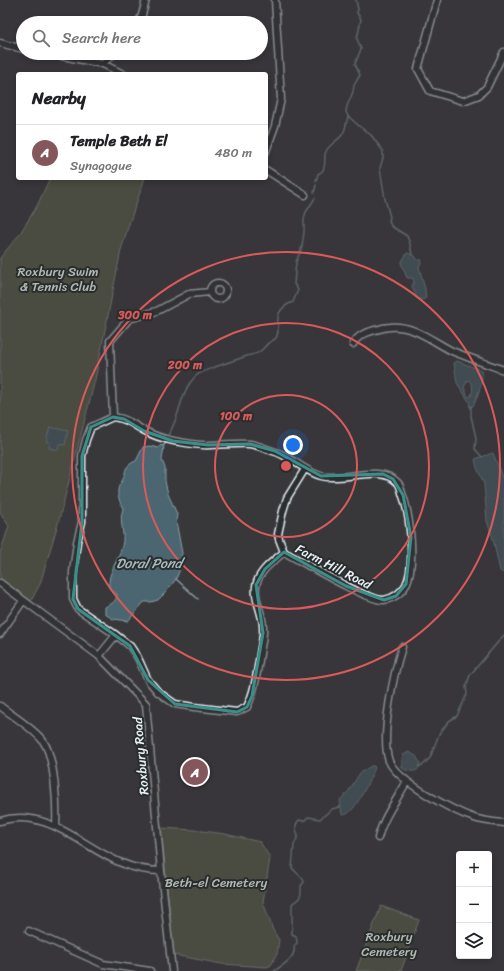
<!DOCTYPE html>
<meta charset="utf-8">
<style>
body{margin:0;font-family:Sriracha,sans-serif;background:#f6f6f6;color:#202124}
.controls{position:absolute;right:12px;bottom:12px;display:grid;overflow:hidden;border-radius:4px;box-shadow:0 2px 6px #0003}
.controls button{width:36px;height:36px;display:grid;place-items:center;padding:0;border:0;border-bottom:1px solid #e0e0e0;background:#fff;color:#202124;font:20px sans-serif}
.you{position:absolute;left:293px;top:445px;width:14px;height:14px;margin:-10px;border:3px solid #fff;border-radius:50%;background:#1a73e8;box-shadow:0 0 0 6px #1a73e833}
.badge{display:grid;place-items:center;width:26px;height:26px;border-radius:50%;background:#84575d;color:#fff;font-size:13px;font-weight:700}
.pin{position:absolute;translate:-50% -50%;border:2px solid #fff;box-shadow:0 1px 4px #0006}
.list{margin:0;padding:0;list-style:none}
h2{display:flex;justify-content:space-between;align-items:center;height:52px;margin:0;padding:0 16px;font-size:17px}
h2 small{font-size:13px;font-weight:400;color:#757577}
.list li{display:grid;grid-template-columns:26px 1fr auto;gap:12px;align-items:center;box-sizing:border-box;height:56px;padding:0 16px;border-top:1px solid #e0e0e0}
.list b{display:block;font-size:15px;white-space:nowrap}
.list p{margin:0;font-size:13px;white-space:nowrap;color:#757577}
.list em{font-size:13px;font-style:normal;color:#757577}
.icon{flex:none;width:22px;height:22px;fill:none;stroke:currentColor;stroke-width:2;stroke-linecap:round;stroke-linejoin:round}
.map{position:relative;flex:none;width:504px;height:971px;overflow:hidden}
.search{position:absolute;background:#fff;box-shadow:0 2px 6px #0003;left:16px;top:16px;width:252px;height:44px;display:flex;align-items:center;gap:10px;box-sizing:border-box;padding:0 14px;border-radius:22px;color:#757577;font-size:15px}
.panel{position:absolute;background:#fff;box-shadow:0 2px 6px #0003;left:16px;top:72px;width:252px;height:108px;border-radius:4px}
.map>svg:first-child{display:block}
.green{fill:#60664c;stroke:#a4aca2}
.water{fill:#4b666f;stroke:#8a9ea6;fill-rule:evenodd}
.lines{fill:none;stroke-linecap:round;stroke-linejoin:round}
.stream{stroke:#8a9ea6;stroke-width:1.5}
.minor-casing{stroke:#e8f1f8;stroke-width:9}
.minor{stroke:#2a2d2e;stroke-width:6}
.marked{fill:none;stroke:#3a8f8a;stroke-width:3;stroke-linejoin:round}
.ring{fill:none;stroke:#da5a5c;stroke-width:2}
.labels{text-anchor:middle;stroke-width:4;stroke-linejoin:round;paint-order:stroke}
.park-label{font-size:13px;fill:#b2b9b3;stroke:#2a2d2e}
.street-label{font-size:13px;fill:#e8f1f8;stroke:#2a2d2e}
.water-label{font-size:14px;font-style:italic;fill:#a9b9c1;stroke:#2a2d2e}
.centre{fill:#da5a5c;stroke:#2a2d2e;stroke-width:2}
.ring-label{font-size:12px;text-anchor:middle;font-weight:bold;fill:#da5a5c;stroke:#2a2d2e;stroke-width:4;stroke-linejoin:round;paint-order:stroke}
</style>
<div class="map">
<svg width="504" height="971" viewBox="0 0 504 971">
<rect width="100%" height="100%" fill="#38373a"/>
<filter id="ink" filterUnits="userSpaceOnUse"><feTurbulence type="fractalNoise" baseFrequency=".025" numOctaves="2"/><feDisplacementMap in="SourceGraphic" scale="8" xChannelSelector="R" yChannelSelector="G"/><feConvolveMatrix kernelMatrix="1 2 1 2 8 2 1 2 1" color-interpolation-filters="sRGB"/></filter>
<g filter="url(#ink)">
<path class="green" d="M50,178H145L129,224L121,250L95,380L59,520L40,584L31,601L0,578V553L9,526L0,512V258L19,235L37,206Z
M161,828L195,830L225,834L260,842L270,858L263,902L273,930L279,940L277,954L271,965L267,967L222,964L174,955Z
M381,906L419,920L401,971H356Z"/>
<path class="water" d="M407,253L414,255L418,260H422L419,267L425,289L426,298L422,300L417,298L412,286L414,282L413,278H407L401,263Z
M457,361L481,370C485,379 477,397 473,406L471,407L469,406L470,403L457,383L454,363ZM468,380C474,384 473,390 471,396L469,397L467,395L464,387Z
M50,427L68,431L65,445L59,444L58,450L49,448L50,443L46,441Z
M161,445L164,447L162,460L165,468V481L168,494L177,514L176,521L182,553L180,569L176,579L166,592L158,600L151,602H144L128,621L113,619L105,614V607C112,603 116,603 117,594L109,588C107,573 119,560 122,546C126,533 118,522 123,509C121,504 117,497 118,490C118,487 120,484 122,481C127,471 123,466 136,461L143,447L150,446L158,448Z
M493,453L504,482V573L500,571L493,539L487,521L484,484L477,468L475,459Z
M409,752L416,756L420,763C420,774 409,772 402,768V759L403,755Z
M371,766H374L375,768C370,777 355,817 342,815L340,800L348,792L360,773Z"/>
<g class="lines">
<path class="stream" d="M356,0L358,9L357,13L361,19L357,39L361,49L355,64L360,75L354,85L353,92L347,106L346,112L348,116L359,126L371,135L383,151V158L380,168L385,199L390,217L389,221L391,226L407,236L410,244L412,255
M316,181L318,174C327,170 324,162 325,154C327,145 337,142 342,135C346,130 346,122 348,117
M314,193L316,185
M471,406V416L476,438L475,449L482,457
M168,435C181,417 179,391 197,375C201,372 208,370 213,368C225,363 236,360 247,356C251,355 256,354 259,352C263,350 266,344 270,342C272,340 274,340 275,339C284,330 267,312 293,302L298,290L294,284L296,262L302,247L304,232V219L306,212L315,198
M163,446L166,443
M176,579L198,599
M418,766H422L430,758L439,734L449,721L457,716L467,694L466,687L470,675L504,635
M274,971C282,966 297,957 294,946L297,943L296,936L292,934V904C293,902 295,902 297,900C302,897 301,891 301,886L304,882L303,879L292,868L294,845L298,836C296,830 294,825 299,820L304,821L308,817L320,819L332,809L340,807"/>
<defs>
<path id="minor" d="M437,0L418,69L430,91L463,101L479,95L487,87L504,52
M138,23L142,15L146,0
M0,43L23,49
M47,53L103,64L123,74
M103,64L114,53
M266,151L275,126L281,99L275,0
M266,170L305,195
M210 291a8 8 0 1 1 16 0a8 8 0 1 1-16 0Z
M353,344C358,335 365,333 375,330C380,329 385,327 390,327C414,325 432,341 452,351C469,358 487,364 504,370
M113,417C117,418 121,418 125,420C131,422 137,427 143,430C152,435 164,439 174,441C186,443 199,446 210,445C223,445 237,443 250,444C257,445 266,449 273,451C291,456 303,471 321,476C343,482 381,464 397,482C400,484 401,489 402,493C410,514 416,564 406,585C402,592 393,599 384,600C367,601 303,562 284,552C274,561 261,569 257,582C252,597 263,612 263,627C264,636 261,645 260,654C257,672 255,691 247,707L237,712L194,707L175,704L158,692L148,680L138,658L130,646L116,635L78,609L73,599V572L77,542L82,522V456L86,440L91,427Z
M113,417L110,341L129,319L157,311L189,294L210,292
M284,552L279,539L278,534L283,511L287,498L305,469
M0,583L99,656L146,704L161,871L172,971
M0,634L23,601
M402,647C394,672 380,737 389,761C397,781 453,811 474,818C483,821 494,822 504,823
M99,656L116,635
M0,706C13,716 33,728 43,741C55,757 57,806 56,826
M0,821C46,807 80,845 119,862C133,868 146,871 161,871
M378,838C383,817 397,800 407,781
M29,931L103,964L150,971"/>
</defs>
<use href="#minor" class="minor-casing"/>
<use href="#minor" class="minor"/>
</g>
</g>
<path d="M0 0H504V971H0ZM113,417L124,419L144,431L173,441L208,445L250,444L275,451L321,476L383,474L393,479L403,495L411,537L406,584L396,596L384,600L346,586L284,552L265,569L256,585L263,633L252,696L247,707L237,712L175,704L148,680L130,646L78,609L73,599L82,522V456L91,427Z" fill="#38373a" fill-opacity=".55" fill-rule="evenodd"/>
<path class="marked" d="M113,417L124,419L144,431L173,441L208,445L250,444L275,451L321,476L383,474L393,479L403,495L411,537L406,584L396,596L384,600L346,586L284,552L265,569L256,585L263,633L252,696L247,707L237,712L175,704L148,680L130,646L78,609L73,599L82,522V456L91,427Z"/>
<g class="ring">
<circle cx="286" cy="466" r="71"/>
<circle cx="286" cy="466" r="143"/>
<circle cx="286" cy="466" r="214"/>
</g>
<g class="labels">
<g class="park-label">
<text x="58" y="276">Roxbury Swim<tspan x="58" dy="15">&amp; Tennis Club</tspan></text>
<text x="216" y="887">Beth-el Cemetery</text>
<text x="389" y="941">Roxbury<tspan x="389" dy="15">Cemetery</tspan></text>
</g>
<g class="street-label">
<text transform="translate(334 566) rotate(27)" y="5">Farm Hill Road</text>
<text transform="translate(140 756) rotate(-95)" y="5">Roxbury Road</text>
</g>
<g class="water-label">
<text x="149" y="568">Doral Pond</text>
</g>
</g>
<circle cx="286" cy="466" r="6" class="centre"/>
<g class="ring-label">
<text x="135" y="319">300 m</text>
<text x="185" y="369">200 m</text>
<text x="236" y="420">100 m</text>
</g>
</svg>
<div class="controls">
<button>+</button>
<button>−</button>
<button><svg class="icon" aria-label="layers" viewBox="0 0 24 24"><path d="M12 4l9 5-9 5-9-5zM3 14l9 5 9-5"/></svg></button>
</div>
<div class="you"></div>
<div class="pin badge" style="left:195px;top:772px">A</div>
<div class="search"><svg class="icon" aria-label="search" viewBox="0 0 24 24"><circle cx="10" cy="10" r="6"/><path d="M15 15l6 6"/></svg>Search here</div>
<section class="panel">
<h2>Nearby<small></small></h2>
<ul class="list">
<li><span class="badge">A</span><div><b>Temple Beth El</b><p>Synagogue</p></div><em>480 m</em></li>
</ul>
</section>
</div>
